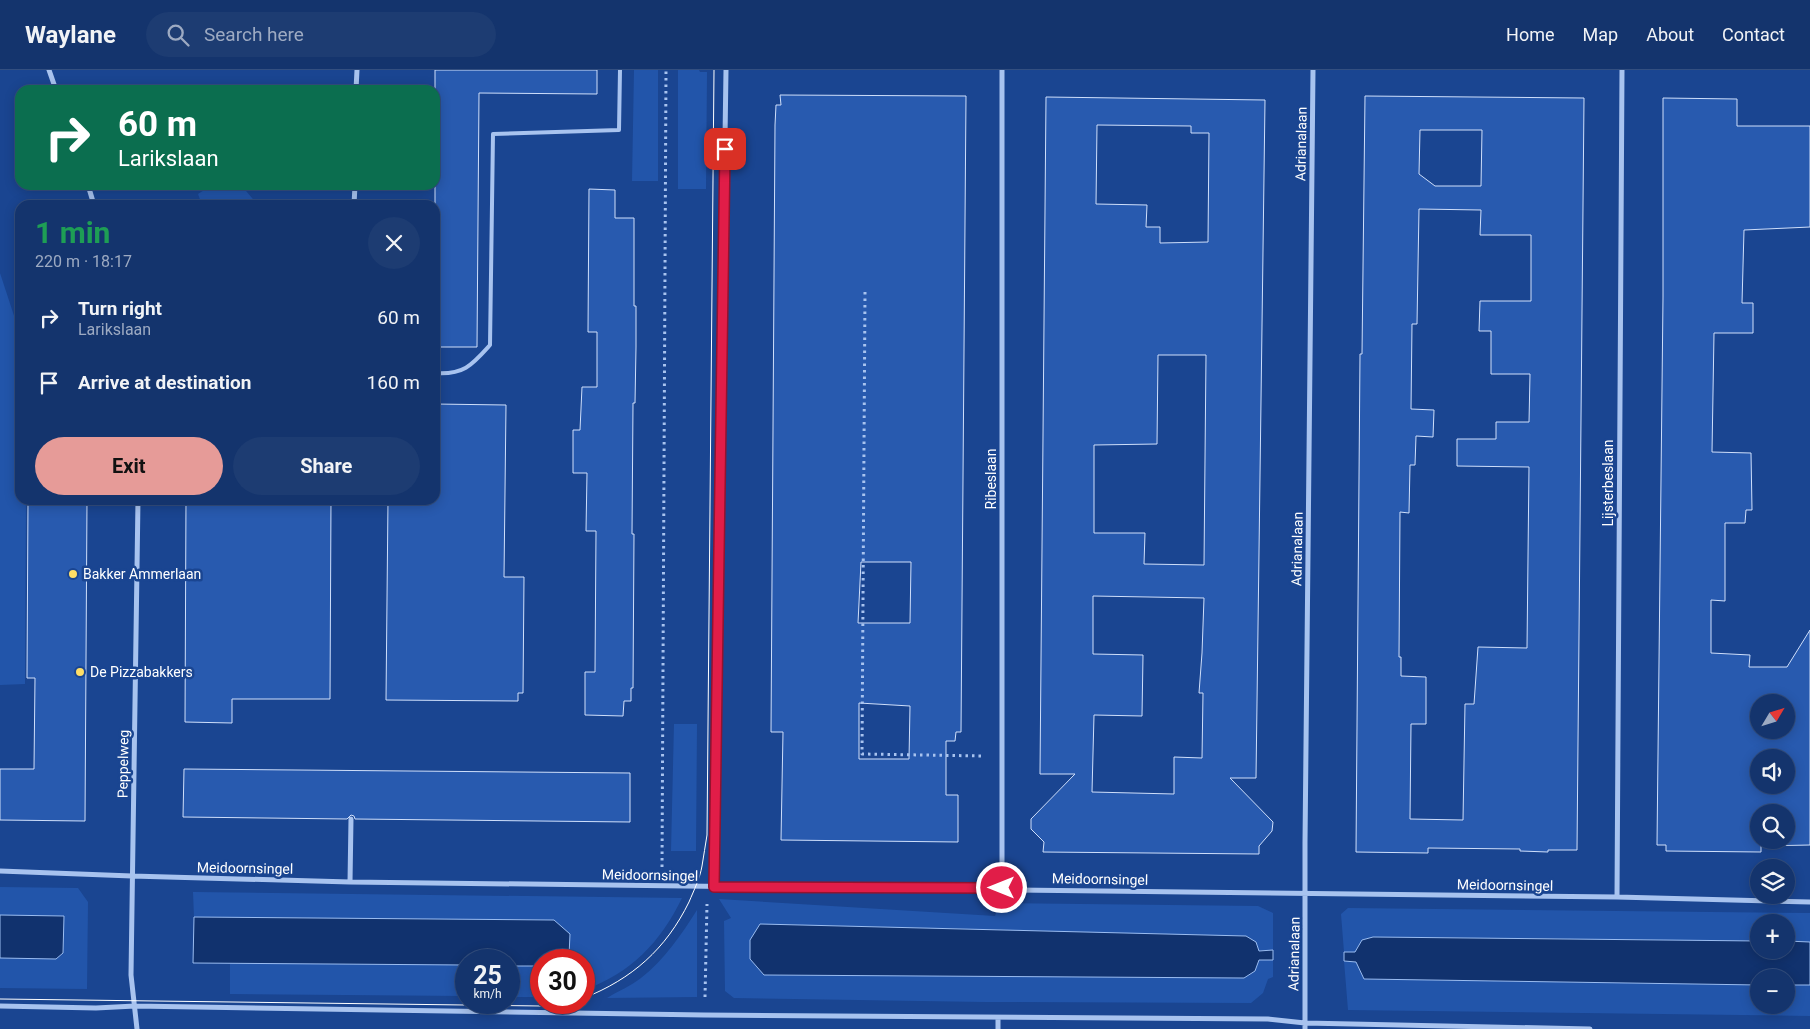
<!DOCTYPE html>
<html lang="en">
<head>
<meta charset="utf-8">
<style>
  body { margin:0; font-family:Roboto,sans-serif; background:#1d3c72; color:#f1f3f6; height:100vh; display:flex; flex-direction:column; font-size:19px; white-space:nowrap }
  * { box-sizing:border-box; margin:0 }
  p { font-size:16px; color:#9daac2 }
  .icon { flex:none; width:28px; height:28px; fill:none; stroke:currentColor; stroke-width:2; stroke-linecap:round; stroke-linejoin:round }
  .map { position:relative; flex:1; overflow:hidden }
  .side { position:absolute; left:15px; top:130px; width:425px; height:305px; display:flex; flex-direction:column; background:#14346d; border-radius:15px; box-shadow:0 2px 12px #0003,0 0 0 1px #334f80 }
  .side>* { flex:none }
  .guide { position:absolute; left:15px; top:15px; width:425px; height:105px; border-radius:15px; box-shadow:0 2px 12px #0003,0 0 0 1px #334f80; background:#0b6e4f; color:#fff; overflow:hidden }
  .needle { width:32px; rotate:52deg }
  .controls { position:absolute; left:1750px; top:624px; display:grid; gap:10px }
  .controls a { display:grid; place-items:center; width:45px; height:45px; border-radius:50%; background:#14346d; box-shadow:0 2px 12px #0003,0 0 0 1px #334f80; font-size:25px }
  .speed { position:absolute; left:455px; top:879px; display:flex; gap:10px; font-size:25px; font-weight:700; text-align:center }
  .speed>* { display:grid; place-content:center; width:65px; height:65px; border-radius:50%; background:#14346d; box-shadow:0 2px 12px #0003,0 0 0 1px #334f80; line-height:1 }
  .speed small { font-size:12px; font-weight:400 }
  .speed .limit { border:8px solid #d22; background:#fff; color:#111 }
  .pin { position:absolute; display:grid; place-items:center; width:42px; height:42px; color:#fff; margin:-21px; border-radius:10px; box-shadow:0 2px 8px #0006 }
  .me { position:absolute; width:55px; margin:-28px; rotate:270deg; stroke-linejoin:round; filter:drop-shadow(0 0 4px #0008) }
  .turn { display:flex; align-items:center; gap:18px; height:105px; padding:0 20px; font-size:22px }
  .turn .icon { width:65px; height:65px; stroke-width:2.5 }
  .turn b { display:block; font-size:35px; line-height:42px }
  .round { display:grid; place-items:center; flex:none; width:52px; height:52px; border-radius:26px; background:#1d3c72 }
  .summary { display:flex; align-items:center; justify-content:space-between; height:85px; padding:0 20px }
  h1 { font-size:30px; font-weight:700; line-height:38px; color:#1e9e55 }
  .primary-button { display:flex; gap:10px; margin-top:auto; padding:10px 20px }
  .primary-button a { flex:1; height:58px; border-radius:30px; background:#e69b98; color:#111; font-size:20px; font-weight:700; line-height:58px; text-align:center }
  .primary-button a+a { background:#1d3c72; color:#f1f3f6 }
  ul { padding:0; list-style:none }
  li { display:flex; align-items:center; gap:15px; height:65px; padding:0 20px }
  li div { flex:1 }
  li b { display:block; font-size:19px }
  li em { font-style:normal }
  header { display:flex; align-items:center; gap:30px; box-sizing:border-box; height:70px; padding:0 25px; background:#14346d; border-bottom:1px solid #334f80 }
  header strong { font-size:24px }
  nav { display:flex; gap:28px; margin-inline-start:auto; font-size:18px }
  .search { width:350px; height:45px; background:#1d3c72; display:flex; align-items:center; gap:12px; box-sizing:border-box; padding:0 18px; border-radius:28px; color:#9daac2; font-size:19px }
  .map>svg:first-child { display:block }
  .green { fill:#25a }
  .water { fill:#11326e; stroke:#9bbdf1 }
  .building { fill:#285aaf; stroke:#cfdffb; fill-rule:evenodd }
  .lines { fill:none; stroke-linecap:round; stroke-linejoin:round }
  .path { stroke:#a8c3ef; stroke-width:3; stroke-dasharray:2.5 4; stroke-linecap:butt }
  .lane { stroke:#a8c3ef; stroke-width:4 }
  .street { stroke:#a8c3ef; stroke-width:5 }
  .tram { stroke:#fff; stroke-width:1 }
  .route-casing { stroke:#92132f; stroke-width:12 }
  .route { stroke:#e11d48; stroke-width:9 }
  .poi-dot { fill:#ffde66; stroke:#1a4591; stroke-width:2 }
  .labels { text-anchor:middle; stroke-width:5; stroke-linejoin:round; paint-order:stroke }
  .street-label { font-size:14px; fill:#fff; stroke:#1a4591 }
  .poi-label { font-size:14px; fill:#fff; stroke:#1a4591; text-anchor:start }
</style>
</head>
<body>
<header>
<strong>Waylane</strong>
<div class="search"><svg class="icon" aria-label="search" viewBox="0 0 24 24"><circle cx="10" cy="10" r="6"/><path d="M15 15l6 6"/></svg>Search here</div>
<nav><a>Home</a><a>Map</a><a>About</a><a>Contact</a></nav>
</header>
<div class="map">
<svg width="1810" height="959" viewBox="0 0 1810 959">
  <rect width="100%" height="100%" fill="#1a4591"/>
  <path class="green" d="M634,0H658V111H632Z
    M678,0H699L700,2H707L706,119H678Z
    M212,115H241L258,135H202L198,124Z
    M0,203L20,264V430H26L25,614L0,615Z
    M674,654H697L696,781H671Z
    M0,817L78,818L88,832L87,919L0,918V888L56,889L63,883L64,846L0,845Z
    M193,822L682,828C660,873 631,903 584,920V890H564L569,886L554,850L194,847Z
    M719,829L995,846L1000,833L1258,836L1273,843V880L764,905L1244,908L1259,890H1273V907L1268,909L1263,923L1251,933L985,932L734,928L725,921L724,851L731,848Z
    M1348,838L1810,843V872L1786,871V852H1759V871L1373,867L1362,870L1355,882H1344L1341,844Z
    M697,840V927L607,928C618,921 631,916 641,908C664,890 682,864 697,840Z
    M1344,891L1356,892L1364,909L1759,915V935H1786V915H1810V946L1348,940Z
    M230,893L466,895V926L230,924Z
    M509,896H541V927H509Z"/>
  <path class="water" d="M0,845L64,846L63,883L56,889L0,888Z
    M194,847L554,850L570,864L569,886L564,890H541V896H509V890H466V895L193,893Z
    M760,854L1246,866L1256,872L1259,881L1273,880V890H1259L1255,901L1244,908L764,905L750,889V870Z
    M1373,867L1759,871V880H1786V871L1810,872V915H1786V908H1759V915L1364,909L1356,892L1344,891V882H1355L1362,870Z"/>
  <path class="building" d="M435,0H597V24L479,23L477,277H435Z
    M780,25L966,26L961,662H956L955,671H946V725H958V772L781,770L783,662H771L775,55L776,35H781ZM861,492H911L910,553H858ZM859,633L910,636L909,689H859Z
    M1365,26L1584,28L1577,780H1548V782L1520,781V779L1428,778V783L1356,782L1360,284H1362ZM1420,60H1482L1481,116H1435L1419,104ZM1419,139L1481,140L1480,165H1531V231H1480L1479,261H1491V304H1530L1529,352H1496V369H1457V396L1529,397L1527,578L1478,577L1474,634H1465L1463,750L1410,749L1411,654H1426V607L1401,606V587H1399L1400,442L1409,443L1410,395H1415L1416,366L1433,367L1434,340L1411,339L1412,254H1417Z
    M1046,27L1265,30L1256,708H1230L1273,752L1272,761L1259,776V784L1043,782L1044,772L1031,759V749L1075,704H1040ZM1097,55L1191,56V63H1209L1208,172L1160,173V157H1146L1147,135L1096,134ZM1158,285H1206L1204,495L1144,494L1145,463H1094V375L1157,374ZM1093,526L1204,528L1202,583L1199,623H1203L1202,688L1174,687V724L1092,722L1094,645L1142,646L1143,585L1093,584Z
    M1663,28L1737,29V56H1810V157L1744,160L1742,233H1753V263H1714L1712,382L1751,383L1752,440H1746L1745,453H1725V531L1711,530V583L1750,585L1749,597H1787L1810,560V775L1761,776V782L1666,781V775H1657L1663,227ZM1759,632H1786V660H1759ZM1759,688H1786V715H1759ZM1759,742H1786V770H1759Z
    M589,119L615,120V148H634V236H636V277L635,333H633L632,464H634L633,618H631V631H624L623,646L585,645V602H595L596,461H586L587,403H573V360H580L582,317H597V262H588Z
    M435,334L506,335L504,507H524L523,623H518V631L386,630L388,430H435Z
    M28,430H87L85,751L0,750V699H34L35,608H27Z
    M186,430H331L330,629H232V653L185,652Z
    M184,699L630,703V752L355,749L354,746L351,745L347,749L183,747Z"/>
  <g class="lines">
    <path class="path" d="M865,222L862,684L984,686
      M662,797L666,0
      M705,927L707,834"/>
    <path class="lane" d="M435,303C464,305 472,295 490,275L493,64L619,60L620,0"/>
    <path class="street" d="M49,0L56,20
      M1002,0V819
      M356,20L357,0
      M88,115L94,135
      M354,135L355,115
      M0,801L132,806L350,812L1617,827L1810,832
      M350,812L351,749
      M714,817L726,0
      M1617,827L1622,0
      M0,936L96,938L135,936L704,945L1268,949L1305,953L1590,959
      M137,959L131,905L138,430
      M998,959V948
      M1305,959V773L1313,0"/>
    <path class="tram" d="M584,928C632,909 666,879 689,832C694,820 700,808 702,796C704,786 705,775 707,765L714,0
      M0,929L542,936L567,932"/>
  </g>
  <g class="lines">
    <g class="route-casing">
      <path id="route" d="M725,79L714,817L1002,818"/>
    </g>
    <use href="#route" class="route"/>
  </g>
  <g class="poi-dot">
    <circle cx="73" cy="504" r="5"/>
    <circle cx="80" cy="602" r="5"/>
  </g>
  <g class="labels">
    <g class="street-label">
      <text transform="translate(1301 74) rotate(-89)" y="5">Adrianalaan</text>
      <text transform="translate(991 409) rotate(-90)" y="5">Ribeslaan</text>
      <text transform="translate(1608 413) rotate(-90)" y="5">Lijsterbeslaan</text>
      <text transform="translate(1297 479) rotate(-89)" y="5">Adrianalaan</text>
      <text transform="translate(123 694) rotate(-89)" y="5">Peppelweg</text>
      <text transform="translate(245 798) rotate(1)" y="5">Meidoornsingel</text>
      <text transform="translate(650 805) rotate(1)" y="5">Meidoornsingel</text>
      <text transform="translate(1100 809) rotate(1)" y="5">Meidoornsingel</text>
      <text transform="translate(1505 815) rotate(1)" y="5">Meidoornsingel</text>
      <text transform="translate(1294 884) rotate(-89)" y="5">Adrianalaan</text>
    </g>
    <g class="poi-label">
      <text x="83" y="509">Bakker Ammerlaan</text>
      <text x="90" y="607">De Pizzabakkers</text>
    </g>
  </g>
</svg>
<div class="controls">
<a><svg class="needle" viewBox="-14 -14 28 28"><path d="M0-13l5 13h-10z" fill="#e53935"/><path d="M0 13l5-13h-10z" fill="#9daac2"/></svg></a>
<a><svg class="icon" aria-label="sound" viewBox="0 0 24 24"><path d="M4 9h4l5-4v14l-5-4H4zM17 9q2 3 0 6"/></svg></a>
<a><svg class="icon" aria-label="search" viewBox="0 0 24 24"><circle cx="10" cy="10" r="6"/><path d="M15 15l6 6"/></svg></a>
<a><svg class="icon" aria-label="layers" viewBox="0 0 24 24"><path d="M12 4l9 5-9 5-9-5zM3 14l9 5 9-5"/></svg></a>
<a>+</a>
<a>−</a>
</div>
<div class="speed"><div>25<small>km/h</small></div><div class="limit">30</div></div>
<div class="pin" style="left:725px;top:79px;background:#d93025"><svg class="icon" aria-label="arrive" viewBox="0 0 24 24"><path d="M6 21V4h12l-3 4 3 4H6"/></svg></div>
<svg class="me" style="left:1002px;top:818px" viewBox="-20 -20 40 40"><circle r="17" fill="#e11d48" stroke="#fff" stroke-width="3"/><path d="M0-11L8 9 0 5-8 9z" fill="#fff"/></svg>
<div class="guide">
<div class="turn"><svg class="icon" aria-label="right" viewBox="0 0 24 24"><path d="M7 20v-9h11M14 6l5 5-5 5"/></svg><div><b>60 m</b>Larikslaan</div></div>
</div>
<section class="side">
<div class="summary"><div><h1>1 min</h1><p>220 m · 18:17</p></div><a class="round"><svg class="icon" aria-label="close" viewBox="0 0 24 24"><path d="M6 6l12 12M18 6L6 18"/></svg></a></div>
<ul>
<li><svg class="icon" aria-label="right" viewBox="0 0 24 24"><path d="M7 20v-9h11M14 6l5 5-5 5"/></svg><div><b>Turn right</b><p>Larikslaan</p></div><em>60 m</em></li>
<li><svg class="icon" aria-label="arrive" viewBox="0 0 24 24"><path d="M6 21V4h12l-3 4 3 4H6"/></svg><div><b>Arrive at destination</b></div><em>160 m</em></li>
</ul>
<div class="primary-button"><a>Exit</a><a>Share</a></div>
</section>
</div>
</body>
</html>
